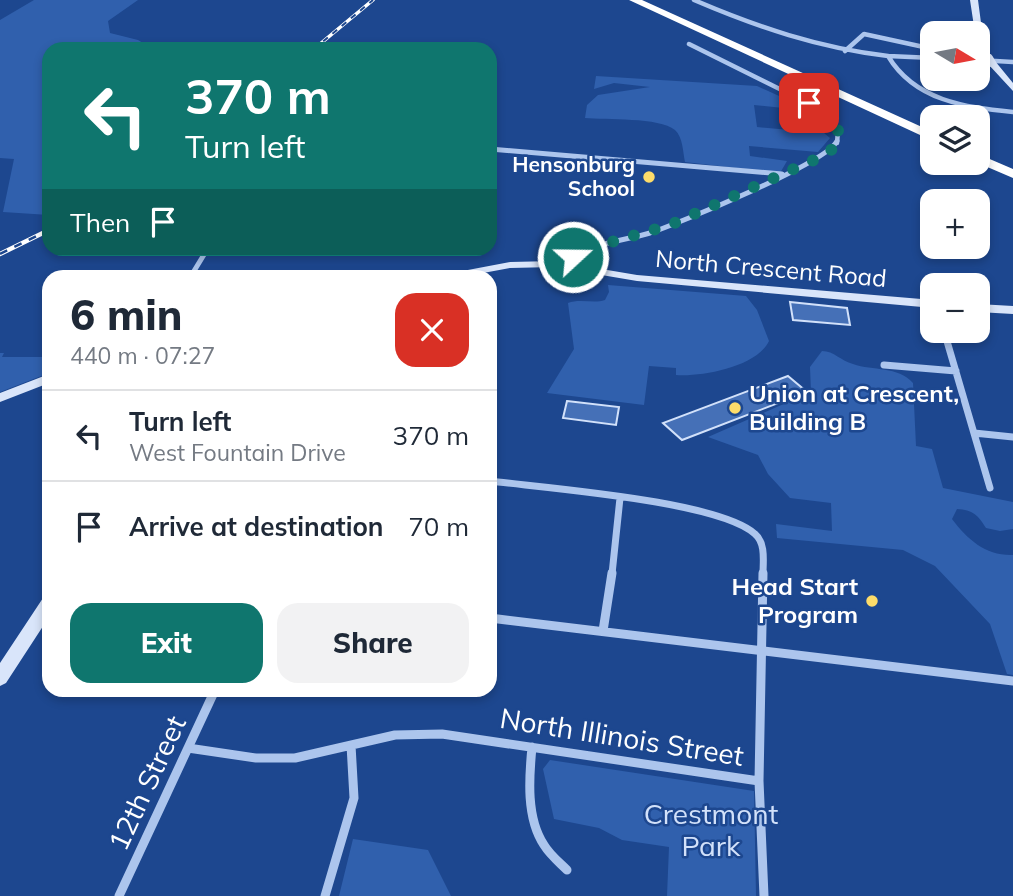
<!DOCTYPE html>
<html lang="en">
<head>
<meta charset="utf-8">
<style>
  body { margin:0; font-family:Mulish,sans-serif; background:#f2f2f3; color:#1f2937; height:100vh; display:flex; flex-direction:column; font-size:26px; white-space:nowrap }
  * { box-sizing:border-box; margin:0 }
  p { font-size:23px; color:#747a83 }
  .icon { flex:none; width:38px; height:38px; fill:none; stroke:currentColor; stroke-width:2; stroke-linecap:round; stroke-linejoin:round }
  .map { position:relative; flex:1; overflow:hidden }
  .sheet { position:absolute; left:42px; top:270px; width:455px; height:427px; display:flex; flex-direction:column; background:#fff; border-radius:21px; box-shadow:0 4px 10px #0003 }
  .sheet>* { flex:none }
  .banner { position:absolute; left:42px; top:42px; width:455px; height:214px; border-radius:21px; box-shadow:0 4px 10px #0003; background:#0f766e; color:#fff; overflow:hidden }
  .needle { width:46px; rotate:100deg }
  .buttons { position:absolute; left:920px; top:21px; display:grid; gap:14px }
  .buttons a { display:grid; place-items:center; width:70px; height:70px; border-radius:14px; background:#fff; box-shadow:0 4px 10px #0003; font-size:35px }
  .pin { position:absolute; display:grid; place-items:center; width:60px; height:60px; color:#fff; margin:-30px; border-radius:14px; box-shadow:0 4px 10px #0006 }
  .me { position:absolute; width:77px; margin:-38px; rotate:69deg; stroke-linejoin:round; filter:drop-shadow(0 0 5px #0008) }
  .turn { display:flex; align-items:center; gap:24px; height:147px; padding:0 28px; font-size:32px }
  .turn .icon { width:91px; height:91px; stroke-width:2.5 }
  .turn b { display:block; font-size:49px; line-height:60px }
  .then { display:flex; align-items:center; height:66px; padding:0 28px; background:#0003; gap:14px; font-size:26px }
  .round { display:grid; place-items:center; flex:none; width:74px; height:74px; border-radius:21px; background:#f2f2f3 }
  .overview { display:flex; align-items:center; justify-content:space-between; height:119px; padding:0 28px }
  h1 { font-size:42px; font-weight:800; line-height:52px }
  .button { display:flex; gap:14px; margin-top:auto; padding:14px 28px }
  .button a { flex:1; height:80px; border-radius:21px; background:#0f766e; color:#fff; font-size:28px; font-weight:800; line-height:80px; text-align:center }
  .button a+a { background:#f2f2f3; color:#1f2937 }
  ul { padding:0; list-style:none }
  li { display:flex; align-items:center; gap:21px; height:91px; padding:0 28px; border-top:2px solid #e0e1e3 }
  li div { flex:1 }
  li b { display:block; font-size:26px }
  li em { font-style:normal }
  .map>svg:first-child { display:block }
  .green { fill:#3060ad }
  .building { fill:#4570b7; stroke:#d2e1fa; stroke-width:2 }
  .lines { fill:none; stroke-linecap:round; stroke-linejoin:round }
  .street-far3 { stroke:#acc5ed; stroke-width:4.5 }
  .street-far2 { stroke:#acc5ed; stroke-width:5 }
  .street-far1 { stroke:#acc5ed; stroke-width:7 }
  .street { stroke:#acc5ed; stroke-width:9 }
  .secondary { fill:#d9e5fa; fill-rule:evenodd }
  .highway { fill:#fff; fill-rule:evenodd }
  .rail-far1-casing { stroke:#fff; stroke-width:3.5 }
  .rail-casing { stroke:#fff; stroke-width:4.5 }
  .rail-far1 { stroke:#1d478f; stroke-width:2; stroke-dasharray:6; stroke-linecap:butt }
  .rail { stroke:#1d478f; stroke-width:2.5; stroke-dasharray:8; stroke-linecap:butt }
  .secondary-bridge { stroke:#d9e5fa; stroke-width:8 }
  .route { stroke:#0f766e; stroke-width:12; stroke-dasharray:0 21.6 }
  .poi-dot { fill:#fddc6a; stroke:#1d478f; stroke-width:2.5 }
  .labels { text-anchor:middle; stroke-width:5; stroke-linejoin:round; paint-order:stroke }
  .far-poi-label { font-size:21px; font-weight:bold; fill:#fff; stroke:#1d478f; text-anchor:end }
  .street-label { font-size:24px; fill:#fff; stroke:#1d478f }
  .poi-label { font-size:24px; font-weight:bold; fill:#fff; stroke:#1d478f; text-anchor:start }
  .near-street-label { font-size:28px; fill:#fff; stroke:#1d478f }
  .near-park-label { font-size:28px; fill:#d2e1fa; stroke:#1d478f }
</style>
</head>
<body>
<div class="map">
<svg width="1013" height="896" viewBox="0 0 1013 896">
  <rect width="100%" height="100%" fill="#1d478f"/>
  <path class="green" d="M34,0H138L108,21L110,33L138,40L153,49H49V215L3,212L14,159L0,158V20Z
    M596,76L757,86L819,114L802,110L754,105L757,127L824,133L830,138L818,152L749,146L750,156L787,161L780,173L685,162C683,153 683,137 675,130C659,117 606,120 585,118L587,105L598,95L650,87L614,83L594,89Z
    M608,285L746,296L757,310L769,341C757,367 701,377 676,375V368L649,366L644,405L547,393L574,349L568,303C580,298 593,304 605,300L609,292Z
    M822,351C834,351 841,361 853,364C873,371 898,366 913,383L916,446L932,449L943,488L1013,502V529L1000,531L986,528C978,515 973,510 957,509L952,519C968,540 986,556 1013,555V675L1007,674L990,624L935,566L903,550L777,538L776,524L832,531L831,503L790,498L768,474L758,455L708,437L811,392L810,367Z
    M0,353H4L2,357H49V373L0,392Z
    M550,760L754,791L756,896H667L669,847L622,840L599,828L554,819L543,769Z
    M353,839L428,850L451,896H339Z"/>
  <path class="building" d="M790,302L847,308L850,325L793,320Z
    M788,376L807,392L682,440L663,423Z
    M567,401L619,407L616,425L563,418Z"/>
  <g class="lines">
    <path class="street-far3" d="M694,0C757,27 819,48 888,56C915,101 965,107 1013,112
      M689,44L824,111L838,130L837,143
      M845,51L864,34L933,49
      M888,56L933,58
      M978,60L1013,62"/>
    <path class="street-far2" d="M490,149L782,174
      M565,265C589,242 620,242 650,233C679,223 827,163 837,141
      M191,276L208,248"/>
    <path class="street-far1" d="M944,331L990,488
      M884,365L956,371
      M974,433L1013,437
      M490,481C545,488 719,501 755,534C766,543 763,562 763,574
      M612,574L620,498"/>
    <path class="street" d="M763,573L759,781L764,896
      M490,618L1013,681
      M603,631L612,573
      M532,747C529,778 526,818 544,845C550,855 559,862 567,870
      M188,748L256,758H295L395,735L442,734L759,781
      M119,896L215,690
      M325,896L354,798L351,745"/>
    <path class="secondary" d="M970,0H978L983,38L992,60H986L978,44V33H975Z
      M989,61H995L1013,83V91L989,65Z
      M554,261L637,275L933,300V308L637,281L554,267L510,268L467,276H446L452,273L510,262Z
      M978,304L1013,306V314L978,312Z
      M49,374V383L0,402V393Z
      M49,596V617L6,683L0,686V663L43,598Z"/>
    <path class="highway" d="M629,0H642L933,132V141Z
      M978,154L1013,169V178L978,163Z"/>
    <g class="rail-far1-casing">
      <path id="rail-far1" d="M314,49L373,0"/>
    </g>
    <g class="rail-casing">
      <path id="rail" d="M0,254L49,230"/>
    </g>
    <use href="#rail-far1" class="rail-far1"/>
    <use href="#rail" class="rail"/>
    <path class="secondary-bridge" d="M989,58L992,63"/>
  </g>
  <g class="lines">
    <path class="route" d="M573,257L591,248L670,225L827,154L837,144L838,130L827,114L809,103"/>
  </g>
  <g class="poi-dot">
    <circle cx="649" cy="177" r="7"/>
    <circle cx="735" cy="408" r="7"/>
    <circle cx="872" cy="601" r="7"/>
  </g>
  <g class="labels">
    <g class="far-poi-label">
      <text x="635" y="172">Hensonburg<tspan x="635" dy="24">School</tspan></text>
    </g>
    <g class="street-label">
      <text transform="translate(771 269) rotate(5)" y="8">North Crescent Road</text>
    </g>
    <g class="poi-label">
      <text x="749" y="402">Union at Crescent,<tspan x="749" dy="28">Building B</tspan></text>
      <text x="858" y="595" text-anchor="end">Head Start<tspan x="858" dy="28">Program</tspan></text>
    </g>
    <g class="near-street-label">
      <text transform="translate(622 737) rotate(9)" y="10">North Illinois Street</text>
      <text transform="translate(147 783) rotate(-65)" y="10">12th Street</text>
    </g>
    <g class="near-park-label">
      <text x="711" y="824">Crestmont<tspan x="711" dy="32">Park</tspan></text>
    </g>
  </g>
</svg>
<div class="buttons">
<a><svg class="needle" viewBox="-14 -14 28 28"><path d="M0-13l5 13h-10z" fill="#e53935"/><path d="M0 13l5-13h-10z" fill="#747a83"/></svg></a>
<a><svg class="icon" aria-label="layers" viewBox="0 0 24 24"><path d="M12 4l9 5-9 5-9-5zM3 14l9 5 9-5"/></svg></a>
<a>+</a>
<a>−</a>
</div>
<div class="pin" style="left:809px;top:103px;background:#d93025"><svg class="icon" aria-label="arrive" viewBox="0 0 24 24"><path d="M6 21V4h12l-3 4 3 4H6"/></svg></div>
<svg class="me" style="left:573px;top:257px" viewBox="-20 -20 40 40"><circle r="17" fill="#0f766e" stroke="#fff" stroke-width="3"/><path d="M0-11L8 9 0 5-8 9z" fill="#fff"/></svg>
<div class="banner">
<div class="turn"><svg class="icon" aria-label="left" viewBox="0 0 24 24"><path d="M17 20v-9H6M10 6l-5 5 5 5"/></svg><div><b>370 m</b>Turn left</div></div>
<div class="then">Then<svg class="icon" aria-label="arrive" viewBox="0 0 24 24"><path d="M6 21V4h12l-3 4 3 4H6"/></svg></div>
</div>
<section class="sheet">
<div class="overview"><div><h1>6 min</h1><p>440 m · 07:27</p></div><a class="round" style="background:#d93025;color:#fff"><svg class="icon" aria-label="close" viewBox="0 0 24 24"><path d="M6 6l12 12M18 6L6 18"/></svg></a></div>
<ul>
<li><svg class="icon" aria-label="left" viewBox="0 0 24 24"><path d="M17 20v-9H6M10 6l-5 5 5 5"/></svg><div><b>Turn left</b><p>West Fountain Drive</p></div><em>370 m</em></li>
<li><svg class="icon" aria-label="arrive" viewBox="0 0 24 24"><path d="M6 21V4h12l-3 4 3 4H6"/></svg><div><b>Arrive at destination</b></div><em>70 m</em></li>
</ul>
<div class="button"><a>Exit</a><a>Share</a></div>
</section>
</div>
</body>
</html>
